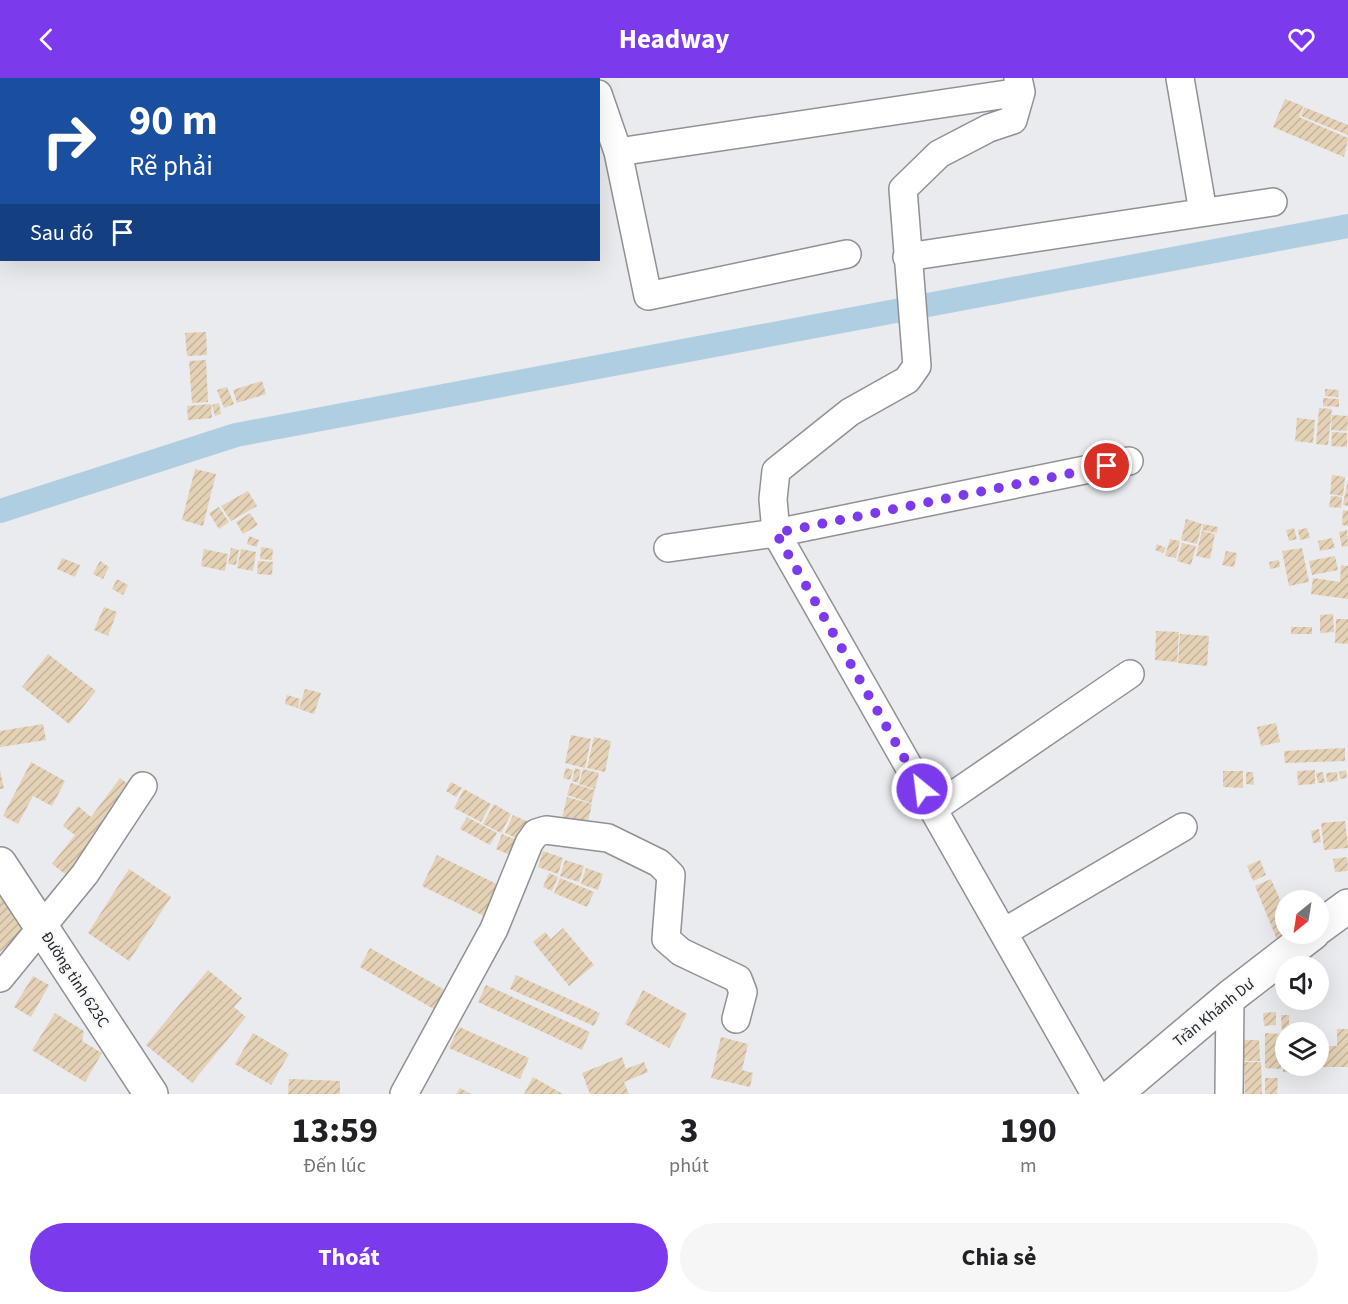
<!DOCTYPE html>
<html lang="vi">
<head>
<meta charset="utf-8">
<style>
  body { margin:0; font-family:"Source Sans 3",sans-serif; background:#f6f6f6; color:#202124; height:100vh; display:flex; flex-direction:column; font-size:22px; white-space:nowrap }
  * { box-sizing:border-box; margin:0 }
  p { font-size:20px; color:#757577 }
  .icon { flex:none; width:33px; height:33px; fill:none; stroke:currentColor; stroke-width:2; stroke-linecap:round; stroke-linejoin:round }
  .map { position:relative; height:1016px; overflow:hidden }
  .details { display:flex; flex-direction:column; background:#fff; flex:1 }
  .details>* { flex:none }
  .banner { position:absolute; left:0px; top:0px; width:600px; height:183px; box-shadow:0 6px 24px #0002; background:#1a4fa0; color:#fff; overflow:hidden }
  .needle { width:39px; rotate:210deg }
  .tools { position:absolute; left:1275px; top:812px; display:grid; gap:12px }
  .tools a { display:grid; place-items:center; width:54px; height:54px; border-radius:50%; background:#fff; box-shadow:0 6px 24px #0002; font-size:30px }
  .pin { position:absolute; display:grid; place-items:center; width:51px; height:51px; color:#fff; margin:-26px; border:3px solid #fff; border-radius:50%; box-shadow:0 2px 6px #0007 }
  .me { position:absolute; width:66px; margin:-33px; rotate:331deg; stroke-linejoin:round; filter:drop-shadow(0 0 4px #0008) }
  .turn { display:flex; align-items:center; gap:21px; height:126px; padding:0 30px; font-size:27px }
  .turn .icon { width:78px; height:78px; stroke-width:2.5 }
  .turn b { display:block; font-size:42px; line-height:51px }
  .then { display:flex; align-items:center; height:57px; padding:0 30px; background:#0003; gap:12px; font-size:22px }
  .eta { display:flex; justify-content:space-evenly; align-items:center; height:102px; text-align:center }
  .eta b { font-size:36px; font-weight:700; line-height:42px }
  .primary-button { display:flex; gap:12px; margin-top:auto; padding:12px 30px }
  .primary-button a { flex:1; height:69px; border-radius:36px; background:#7c3aed; color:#fff; font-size:24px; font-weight:700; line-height:69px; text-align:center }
  .primary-button a+a { background:#f6f6f6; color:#202124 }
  header { display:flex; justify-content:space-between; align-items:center; height:78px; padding:0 30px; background:#7c3aed; color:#fff; font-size:27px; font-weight:700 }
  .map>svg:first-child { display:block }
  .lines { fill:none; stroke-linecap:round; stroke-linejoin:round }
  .canal { stroke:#b0cee2; stroke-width:24 }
  .building { fill:url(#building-hatch) }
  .minor-casing { stroke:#909194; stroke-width:30 }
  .tertiary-casing { stroke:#909194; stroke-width:36 }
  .secondary-casing { stroke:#909194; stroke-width:36 }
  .minor { stroke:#fff; stroke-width:27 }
  .tertiary { stroke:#fff; stroke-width:33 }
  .secondary { stroke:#fff; stroke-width:33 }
  .route { stroke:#7c3aed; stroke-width:10; stroke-dasharray:0 18 }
  .labels { text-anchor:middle; stroke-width:4.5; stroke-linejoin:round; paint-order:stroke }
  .street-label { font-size:16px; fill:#272829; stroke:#f7f9fb }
</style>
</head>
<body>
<header><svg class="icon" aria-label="back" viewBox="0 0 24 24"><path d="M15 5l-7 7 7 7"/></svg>Headway<svg class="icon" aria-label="heart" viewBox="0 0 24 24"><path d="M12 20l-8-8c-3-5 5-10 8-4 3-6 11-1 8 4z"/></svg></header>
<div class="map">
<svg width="1348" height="1016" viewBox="0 0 1348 1016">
  <defs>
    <pattern id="building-hatch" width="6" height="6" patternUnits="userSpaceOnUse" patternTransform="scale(1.5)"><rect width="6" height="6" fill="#e5d1b5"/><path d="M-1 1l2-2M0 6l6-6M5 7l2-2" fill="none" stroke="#c4b39c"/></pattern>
  </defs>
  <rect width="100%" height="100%" fill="#eaebee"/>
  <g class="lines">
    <path class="canal" d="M0,433L236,357L1348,148"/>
  </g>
  <path class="building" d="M1285,21L1303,28L1299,39L1348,60L1344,79L1273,49Z
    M1304,29L1348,47V57L1301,38Z
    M206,254L207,277L187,278L185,255Z
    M206,282L208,324L192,325L189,283Z
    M262,303L266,316L237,325L233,312Z
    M227,309L234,326L224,330L217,312Z
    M1325,311L1339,312L1338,319L1325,318Z
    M1323,320L1339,321V329L1323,328Z
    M219,325L221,336L215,338L212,327Z
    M211,326L212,340L188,342L187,328Z
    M1319,330L1332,331L1328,367L1316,366Z
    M1332,337L1348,338L1347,353L1331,352Z
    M1297,340L1315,342L1313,365L1295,363Z
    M1332,354L1347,355V369L1331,368Z
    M195,391L216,396L203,448L182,442Z
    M1332,397L1345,399L1343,418L1330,416Z
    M1347,406H1348V428L1343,427Z
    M248,413L257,428L231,443L221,428Z
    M1331,418L1342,419L1341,430L1329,429Z
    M219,429L229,444L219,451L209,435Z
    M1343,432L1348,433V448L1342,447Z
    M250,435L258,447L243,456L236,444Z
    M1186,441L1202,446L1197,466L1181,462Z
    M1203,446L1218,449L1217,455L1202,452Z
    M1294,450L1297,461L1289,463L1286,452Z
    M1307,450L1310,460L1300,462L1298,452Z
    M1347,452L1348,468L1342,469L1339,454Z
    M1202,453L1215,456L1210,481L1196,478Z
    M249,458L259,462L257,469L247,466Z
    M1332,460L1335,470L1320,473L1318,463Z
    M1170,461L1180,463L1176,480L1165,478Z
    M1182,465L1196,468L1191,487L1177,483Z
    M1157,466L1166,470L1163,475L1155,472Z
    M261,469L273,471L272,482L260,481Z
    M231,470L239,472L236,487L228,486Z
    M1302,470L1309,504L1289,508L1282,473Z
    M204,471L228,476L225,493L201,488Z
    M241,471L256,474L253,493L237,490Z
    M1226,473L1237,475L1234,489L1222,487Z
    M1335,478L1338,492L1312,497L1309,483Z
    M62,480L80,487L75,499L57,491Z
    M1279,482L1280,489L1270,491L1269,484Z
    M100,483L109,489L103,501L93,496Z
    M258,483L273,484L272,497L257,496Z
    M1341,487L1348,488V521L1311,516L1313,500L1340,504Z
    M117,501L128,507L123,517L112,511Z
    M104,529L117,534L108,558L94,552Z
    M1333,536L1334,554L1320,555V537Z
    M1336,541H1348V566L1335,565Z
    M1291,549H1312V556H1291Z
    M1156,553L1179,554L1177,584L1155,582Z
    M1180,556L1209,558L1207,588L1178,585Z
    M48,576L96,613L69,646L22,609Z
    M305,611L321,615L314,636L299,631Z
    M287,617L300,621L298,630L285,626Z
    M1276,645L1280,664L1261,668L1257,649Z
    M43,646L46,662L0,669V653Z
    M571,657L591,661L585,690L565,685Z
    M594,659L611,663L605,694L587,690Z
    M1345,670V683L1285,685L1284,673Z
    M31,684L65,703L52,728L33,718L18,746L3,738Z
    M566,690L573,692L570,702L563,700Z
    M575,690L581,692L578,705L572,703Z
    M583,691L599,695L595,711L579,706Z
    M0,692L4,711H0Z
    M1315,692V706L1298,707L1297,693Z
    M1346,692L1347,700L1340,701L1339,694Z
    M1223,693H1243V710L1223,709Z
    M1246,694H1253L1254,707L1246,706Z
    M1323,694L1325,705H1318L1316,695Z
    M1337,694L1338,703L1327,704L1326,695Z
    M120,700L136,712L69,799L52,786L75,757L63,748L78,728L91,739Z
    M451,704L462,710L456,719L446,713Z
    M571,705L595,712L591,725L567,717Z
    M464,711L491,726L481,744L454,730Z
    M567,719L592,726L587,747L562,740Z
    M494,726L511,736L501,755L483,746Z
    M513,737L533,746L525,764L505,755Z
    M467,739L497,755L490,767L460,751Z
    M1345,743L1348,770L1324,772L1321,745Z
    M1319,751L1321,764L1313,765L1311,753Z
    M502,756L523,765L517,780L496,771Z
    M543,773L563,780L558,796L538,789Z
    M437,777L503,809L488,840L422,808Z
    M1347,779L1348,793L1335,794L1333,781Z
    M565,782L584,788L579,804L560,798Z
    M1260,782L1266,797L1253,803L1247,788Z
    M586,790L603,796L598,812L581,806Z
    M129,791L171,819L129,883L88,855Z
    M549,795L558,799L552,813L543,809Z
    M560,800L594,814L587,829L554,815Z
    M1271,801L1286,836V855H1293L1280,869L1255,808Z
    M0,818L28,850L0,874Z
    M563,850L594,887L569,908L533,864L545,854L551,861Z
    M370,870L450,915L439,934L360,889Z
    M208,892L242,920L234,929L246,939L192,1005L146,967Z
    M516,897L600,935L594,948L510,911Z
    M33,898L49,907L31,939L14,929Z
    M486,907L590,954L582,972L478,924Z
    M643,912L687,936L669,970L625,946Z
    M1276,934V947L1264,948L1263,935Z
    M55,935L84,953L82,963L102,975L85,1004L32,972Z
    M1281,937H1289V953L1282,954Z
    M1291,948L1298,949V954H1291Z
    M459,949L529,980L520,1001L449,970Z
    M1337,951H1348V989H1323V968H1337Z
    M253,955L289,976L271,1007L235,986Z
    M1265,955L1281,956V991L1265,990Z
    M1283,958H1286V987H1298V995L1283,994Z
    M721,959L748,966L742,992L753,995L750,1009L711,1000Z
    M1242,962H1259L1260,983H1243Z
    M622,979L626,991L644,984L648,994L624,1004L629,1016H590L582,995Z
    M1244,984H1261L1262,1016H1245Z
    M533,999L563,1016H524Z
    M1265,1000H1278L1277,1016H1265Z
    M289,1001L340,1003V1016H288Z
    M460,1010L471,1016H456Z"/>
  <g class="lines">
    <g class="minor-casing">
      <path id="minor" d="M1018,0L1021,14L1013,42L989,50L939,76L903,111L917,288L907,302L850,334L776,393L773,421L776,455L1095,1016
        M1180,0L1203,134
        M598,16L618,74L648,218L847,176
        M618,74L1021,14
        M907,179L1273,124
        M668,470L776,455L1129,383
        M933,731L1130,596
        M1004,854L1183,749
        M0,900L85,796L143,708
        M404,1016L494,851L529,765L536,755L546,752L608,760L659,785L671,797L666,861L681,874L738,901L743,914L736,941
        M1229,1016L1230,919"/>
    </g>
    <g class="tertiary-casing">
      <path id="tertiary" d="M1318,850L1348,828
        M1115,1016L1230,919L1313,855"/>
    </g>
    <g class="secondary-casing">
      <path id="secondary" d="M0,786L151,1016"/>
    </g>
    <use href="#minor" class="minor"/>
    <use href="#tertiary" class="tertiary"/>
    <use href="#secondary" class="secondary"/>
  </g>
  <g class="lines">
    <path class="route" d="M922,711L776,455L1107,388"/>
  </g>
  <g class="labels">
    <g class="street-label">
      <text transform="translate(76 901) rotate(57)" y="6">Đường tỉnh 623C</text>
      <text transform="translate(1213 934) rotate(-39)" y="6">Trần Khánh Dư</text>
    </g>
  </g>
</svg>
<div class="tools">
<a><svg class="needle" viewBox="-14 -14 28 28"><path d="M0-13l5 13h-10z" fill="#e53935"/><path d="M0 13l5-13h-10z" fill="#757577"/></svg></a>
<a><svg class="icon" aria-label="sound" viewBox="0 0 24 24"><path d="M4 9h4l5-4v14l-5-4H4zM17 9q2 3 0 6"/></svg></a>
<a><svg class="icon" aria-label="layers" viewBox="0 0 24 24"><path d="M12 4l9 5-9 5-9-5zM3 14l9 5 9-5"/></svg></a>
</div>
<div class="pin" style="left:1107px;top:388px;background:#d93025"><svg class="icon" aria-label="arrive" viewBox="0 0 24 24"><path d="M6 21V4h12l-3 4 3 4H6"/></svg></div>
<svg class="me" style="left:922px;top:711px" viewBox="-20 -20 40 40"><circle r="17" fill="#7c3aed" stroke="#fff" stroke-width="3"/><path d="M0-11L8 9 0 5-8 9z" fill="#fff"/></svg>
<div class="banner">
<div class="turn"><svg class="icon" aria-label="right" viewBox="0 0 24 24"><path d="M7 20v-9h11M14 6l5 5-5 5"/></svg><div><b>90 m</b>Rẽ phải</div></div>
<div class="then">Sau đó<svg class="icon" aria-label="arrive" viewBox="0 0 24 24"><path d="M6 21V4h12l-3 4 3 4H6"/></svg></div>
</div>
</div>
<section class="details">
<div class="eta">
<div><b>13:59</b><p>Đến lúc</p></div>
<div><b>3</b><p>phút</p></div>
<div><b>190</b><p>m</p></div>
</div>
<div class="primary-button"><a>Thoát</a><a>Chia sẻ</a></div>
</section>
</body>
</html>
